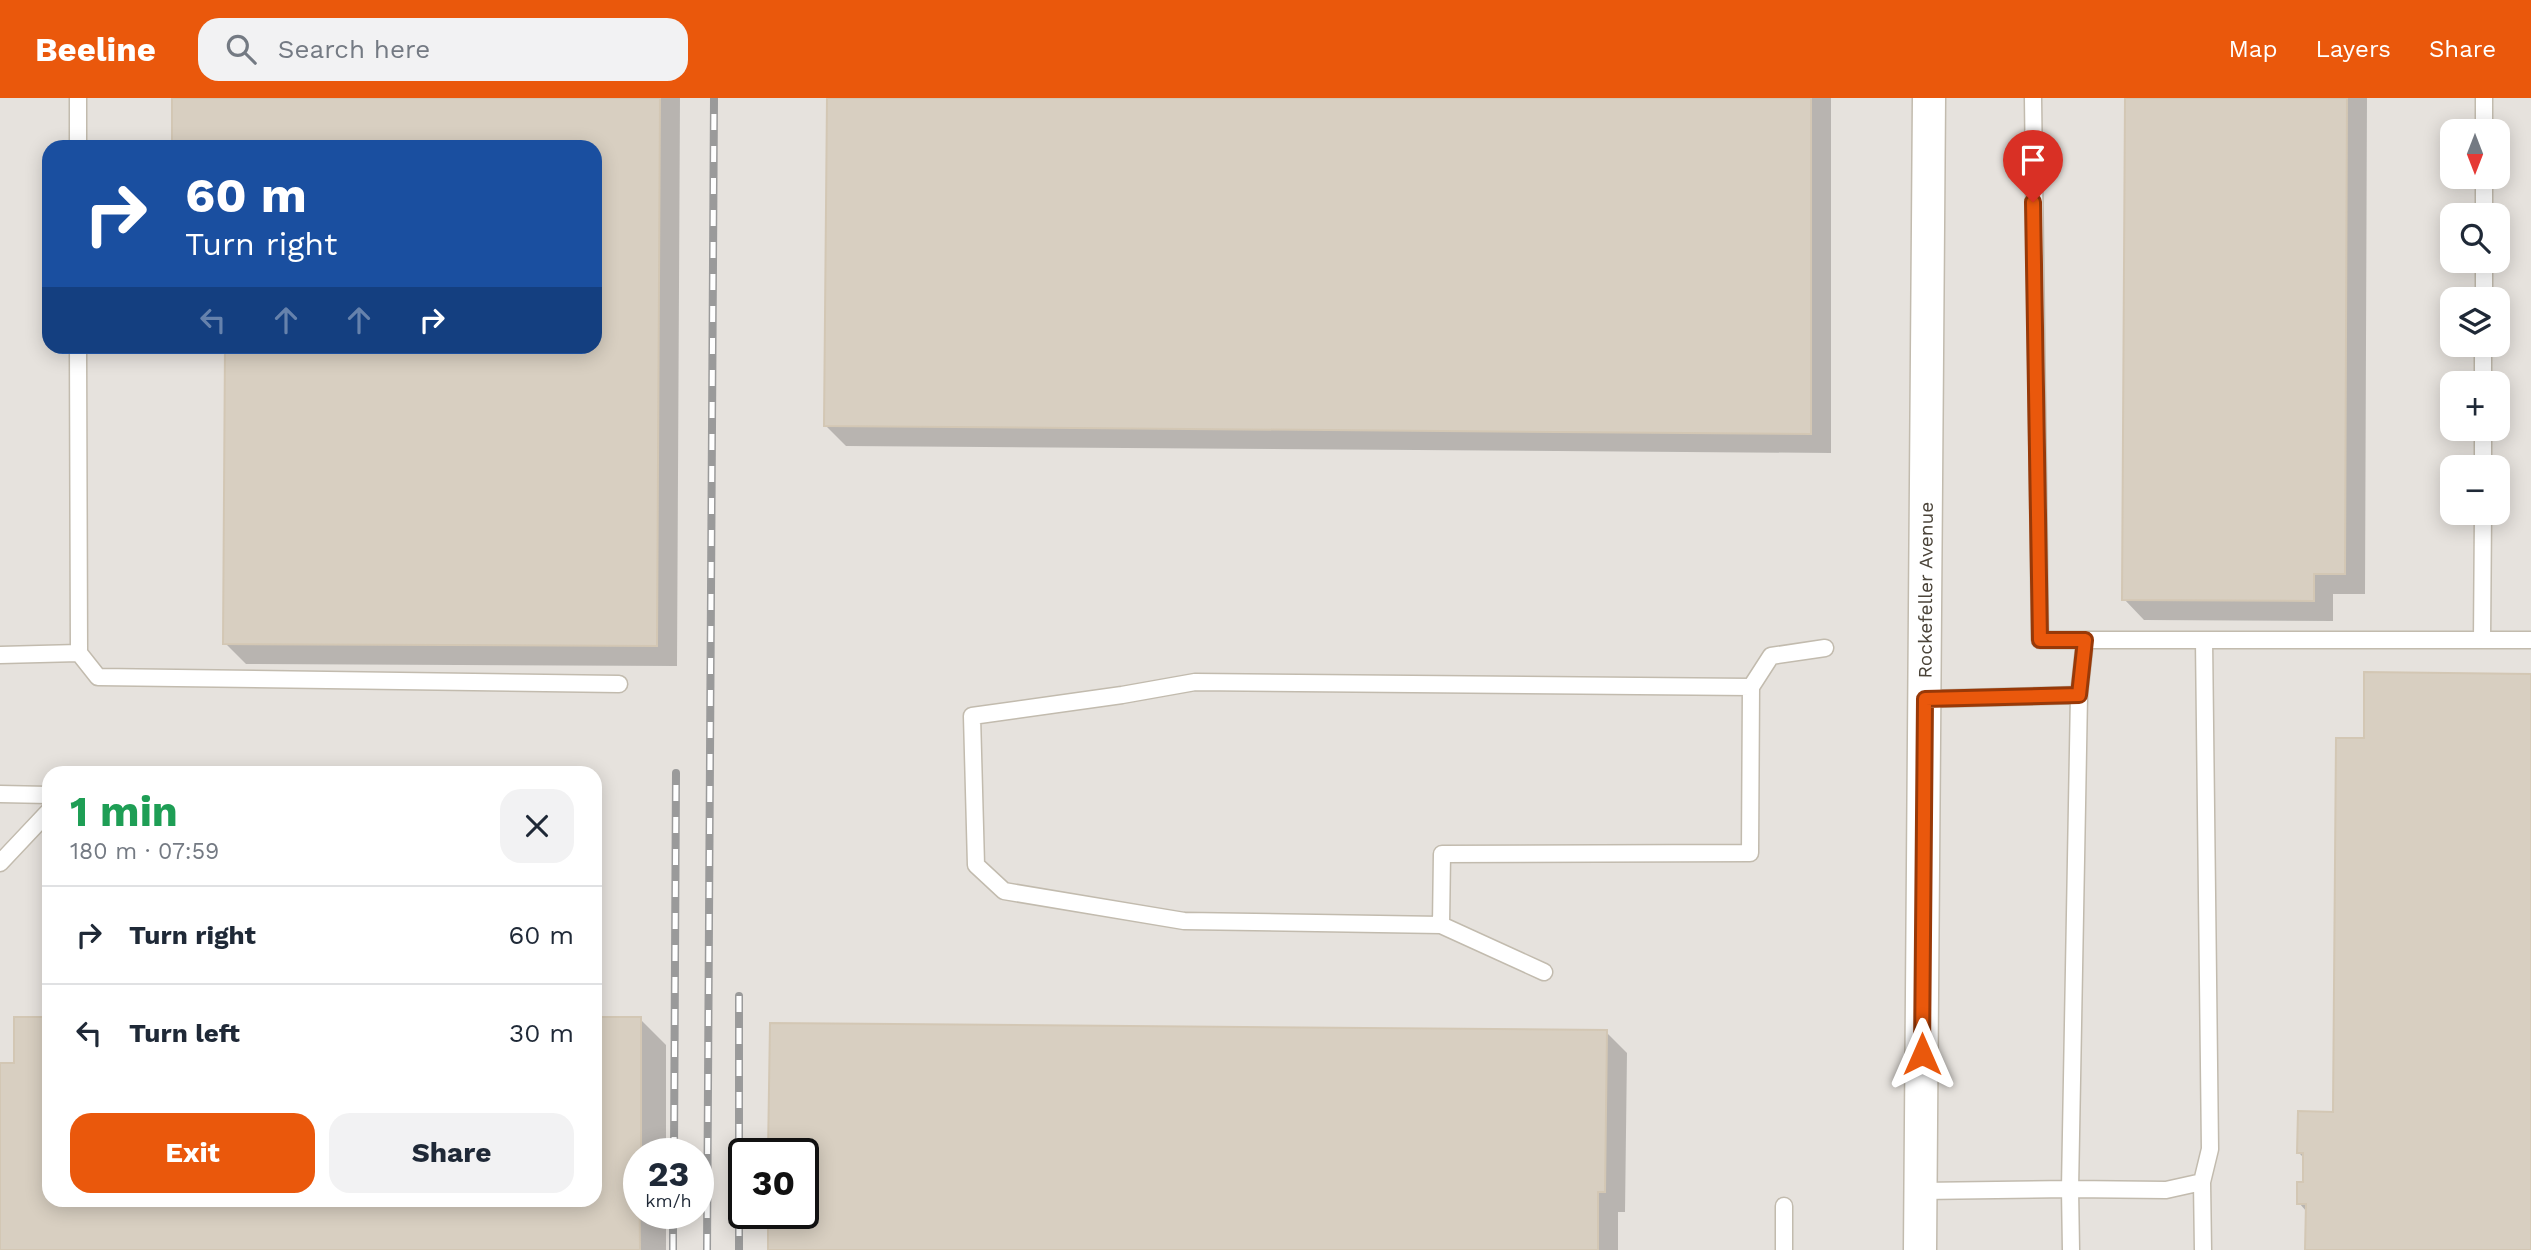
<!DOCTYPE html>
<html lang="en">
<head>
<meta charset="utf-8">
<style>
  body { margin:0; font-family:"Work Sans",sans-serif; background:#f2f2f3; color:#1f2937; height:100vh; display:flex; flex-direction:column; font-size:26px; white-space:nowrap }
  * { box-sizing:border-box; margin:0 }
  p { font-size:23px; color:#747a83 }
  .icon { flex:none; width:38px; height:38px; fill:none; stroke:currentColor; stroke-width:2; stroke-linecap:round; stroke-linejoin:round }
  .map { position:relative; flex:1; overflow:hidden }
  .sheet { position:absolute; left:42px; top:668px; width:560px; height:441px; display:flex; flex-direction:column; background:#fff; border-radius:21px; box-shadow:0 4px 18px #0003 }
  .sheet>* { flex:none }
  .hud { position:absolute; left:42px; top:42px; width:560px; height:214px; border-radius:21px; box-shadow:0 4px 18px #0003; background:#1a4fa0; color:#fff; overflow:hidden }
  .needle { width:46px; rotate:180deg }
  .tools { position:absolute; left:2440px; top:21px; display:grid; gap:14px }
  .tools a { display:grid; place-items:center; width:70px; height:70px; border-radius:14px; background:#fff; box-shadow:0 4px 18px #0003; font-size:35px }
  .speed { position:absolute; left:623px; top:1040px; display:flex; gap:14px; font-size:35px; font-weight:700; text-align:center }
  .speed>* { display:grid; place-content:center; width:91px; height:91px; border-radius:50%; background:#fff; box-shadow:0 4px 18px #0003; line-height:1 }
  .speed small { font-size:18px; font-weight:400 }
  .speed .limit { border:4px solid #111; border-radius:10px; background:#fff; color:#111 }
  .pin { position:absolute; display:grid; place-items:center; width:60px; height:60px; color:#fff; margin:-72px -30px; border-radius:50% 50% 50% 0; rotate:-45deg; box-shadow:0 0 7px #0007 }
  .pin .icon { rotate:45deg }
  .me { position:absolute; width:77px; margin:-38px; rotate:0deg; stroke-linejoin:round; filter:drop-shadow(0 0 5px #0008) }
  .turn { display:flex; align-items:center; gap:24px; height:147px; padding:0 28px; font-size:32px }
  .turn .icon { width:91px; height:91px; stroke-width:2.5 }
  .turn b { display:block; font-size:49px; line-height:60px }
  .lanes { display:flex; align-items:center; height:66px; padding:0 28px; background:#0003; justify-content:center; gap:35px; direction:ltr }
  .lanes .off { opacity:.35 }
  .round { display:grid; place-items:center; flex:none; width:74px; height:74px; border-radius:21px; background:#f2f2f3 }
  .overview { display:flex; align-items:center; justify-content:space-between; height:119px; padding:0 28px }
  h1 { font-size:42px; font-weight:700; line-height:52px; color:#1e9e55 }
  .action { display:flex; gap:14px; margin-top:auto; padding:14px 28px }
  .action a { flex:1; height:80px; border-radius:21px; background:#ea580c; color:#fff; font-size:28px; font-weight:700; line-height:80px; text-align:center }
  .action a+a { background:#f2f2f3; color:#1f2937 }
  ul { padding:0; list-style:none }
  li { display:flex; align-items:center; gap:21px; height:98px; padding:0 28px; border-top:2px solid #e0e1e3 }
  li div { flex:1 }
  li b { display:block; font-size:26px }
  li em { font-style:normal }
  header { display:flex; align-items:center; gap:42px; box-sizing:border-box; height:98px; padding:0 35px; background:#ea580c; color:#fff }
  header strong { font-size:33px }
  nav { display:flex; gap:38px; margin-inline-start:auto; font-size:24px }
  .search { width:490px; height:63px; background:#f2f2f3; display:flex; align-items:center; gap:18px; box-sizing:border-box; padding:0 24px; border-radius:21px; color:#747a83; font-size:26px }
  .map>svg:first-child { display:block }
  .industrial { fill:#e6e2dd; fill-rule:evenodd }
  .shadow { fill:#0003 }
  .building { fill:#d8cfc1; stroke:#d3c7b4; stroke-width:2 }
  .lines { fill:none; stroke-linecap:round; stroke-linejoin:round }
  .lane-casing { stroke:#c2bbae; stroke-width:19 }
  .street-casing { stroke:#c2bbae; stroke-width:35 }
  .lane { stroke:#fff; stroke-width:16 }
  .street { stroke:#fff; stroke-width:32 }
  .rail-casing { stroke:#9a9a9a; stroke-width:8 }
  .rail { stroke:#fff; stroke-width:5; stroke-dasharray:16; stroke-linecap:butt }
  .route-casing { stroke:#983908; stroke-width:18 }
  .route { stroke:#ea580c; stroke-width:12 }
  .labels { text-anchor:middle; stroke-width:5; stroke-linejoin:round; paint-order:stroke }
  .street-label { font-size:19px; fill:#4b4439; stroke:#fff }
</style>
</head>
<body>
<header>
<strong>Beeline</strong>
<div class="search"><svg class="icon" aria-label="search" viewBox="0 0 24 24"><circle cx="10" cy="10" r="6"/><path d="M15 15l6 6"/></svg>Search here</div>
<nav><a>Map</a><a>Layers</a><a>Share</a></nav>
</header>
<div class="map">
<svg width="2531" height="1152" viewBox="0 0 2531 1152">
  <rect width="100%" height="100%" fill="#f6f3ec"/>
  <path class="industrial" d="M0,0H2531V1152H0ZM2452,33H2497V79H2452ZM49,49H595V248H49ZM2452,117H2497V163H2452ZM2452,201H2497V247H2452ZM2452,285H2497V331H2452ZM2452,369H2497V415H2452ZM49,676H595V1102H49ZM639,1055H698V1115H639ZM744,1055H803V1115H744Z"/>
  <path class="shadow" d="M174,0H680L677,568L246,566L225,545L595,248V49H173Z
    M828,0H1831V355L846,348L826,328Z
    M2126,0H2367L2365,496H2333V523L2144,522L2124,501Z
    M2531,577V1152H2307V1114L2299,1105L2305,1086V1061L2299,1055L2335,1015L2365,642Z
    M49,920V1102H595V921H640L666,947V1055H639V1115H666V1152H0V967H16Z
    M771,927L1606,934L1627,955L1625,1114H1618V1152H769L770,1115H803V1055H770Z"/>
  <path class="building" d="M172,0H660L657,548L223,546L225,248H595V49H172Z
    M827,0H1811V336L824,328Z
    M2125,0H2347L2345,476H2314V503L2122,502Z
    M2364,574L2531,576V1152H2305L2306,1106H2297V1084H2303V1055H2297L2298,1013L2333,1014L2336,640H2364Z
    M14,919H49V1102H595V919H641V1055H639L640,1152H0V965H14Z
    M770,925L1607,932L1605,1094H1598V1152H768V1115H803V1055H768Z"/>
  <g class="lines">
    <g class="lane-casing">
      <path id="lane" d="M2033,0L2040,542H2531
        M2484,33V0
        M78,49V0
        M2484,117V79
        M2484,201V163
        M78,248L79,555L98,579L619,586
        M2483,285V247
        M2483,369V331
        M2482,542L2483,415
        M0,557L79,555
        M2079,597L2085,542
        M0,696L49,697
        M0,765L49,713
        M1441,827L1442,756L1750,755L1751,589
        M1544,874L1441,827L1184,823L1004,793L976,767L972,618L1122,597L1195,584L1751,589L1771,558L1825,550
        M2202,1084L2203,1152
        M1921,1093L2070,1091L2079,597L1925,601
        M1784,1152V1108
        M2071,1152L2070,1091L2166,1092L2202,1084L2210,1051L2204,542"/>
    </g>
    <g class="street-casing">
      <g id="street">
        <path id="s1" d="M1920,1152L1929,0"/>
      </g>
    </g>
    <use href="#lane" class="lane"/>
    <use href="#street" class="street"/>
    <g class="rail-casing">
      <path id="rail" d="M739,898V1152
        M674,1055L676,675
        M673,1152V1115
        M707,1152L714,0"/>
    </g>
    <use href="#rail" class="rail"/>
  </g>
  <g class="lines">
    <g class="route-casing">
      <path id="route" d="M1922,956L1925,601L2079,597L2085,542H2040L2033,104"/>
    </g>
    <use href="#route" class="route"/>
  </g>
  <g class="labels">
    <g class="street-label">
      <text dy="7" stroke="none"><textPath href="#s1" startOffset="660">Rockefeller Avenue</textPath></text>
    </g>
  </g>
</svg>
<div class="tools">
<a><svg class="needle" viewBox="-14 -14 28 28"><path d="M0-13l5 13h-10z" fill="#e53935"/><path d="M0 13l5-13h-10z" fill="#747a83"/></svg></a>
<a><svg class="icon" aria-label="search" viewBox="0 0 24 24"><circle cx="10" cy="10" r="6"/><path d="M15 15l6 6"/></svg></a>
<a><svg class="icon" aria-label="layers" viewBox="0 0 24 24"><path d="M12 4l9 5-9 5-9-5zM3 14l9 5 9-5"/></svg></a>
<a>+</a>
<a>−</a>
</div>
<div class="speed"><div>23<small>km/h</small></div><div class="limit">30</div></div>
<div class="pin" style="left:2033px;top:104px;background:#d93025"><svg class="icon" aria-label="arrive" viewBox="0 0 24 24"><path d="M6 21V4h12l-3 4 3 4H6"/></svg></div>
<svg class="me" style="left:1922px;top:956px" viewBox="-20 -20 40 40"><path d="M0-17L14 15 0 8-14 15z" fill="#ea580c" stroke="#fff" stroke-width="4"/></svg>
<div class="hud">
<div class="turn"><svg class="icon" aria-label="right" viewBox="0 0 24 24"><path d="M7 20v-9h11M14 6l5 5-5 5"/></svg><div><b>60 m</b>Turn right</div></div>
<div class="lanes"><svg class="icon off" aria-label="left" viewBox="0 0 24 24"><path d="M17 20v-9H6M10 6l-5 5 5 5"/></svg><svg class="icon off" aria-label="ahead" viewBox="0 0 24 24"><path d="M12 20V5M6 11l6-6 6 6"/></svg><svg class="icon off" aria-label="ahead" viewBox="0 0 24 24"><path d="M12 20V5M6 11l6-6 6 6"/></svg><svg class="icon" aria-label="right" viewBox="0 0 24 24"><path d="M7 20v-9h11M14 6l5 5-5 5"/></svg></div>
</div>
<section class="sheet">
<div class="overview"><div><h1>1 min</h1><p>180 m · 07:59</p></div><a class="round"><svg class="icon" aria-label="close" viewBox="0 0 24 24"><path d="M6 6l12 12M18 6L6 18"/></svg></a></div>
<ul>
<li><svg class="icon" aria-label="right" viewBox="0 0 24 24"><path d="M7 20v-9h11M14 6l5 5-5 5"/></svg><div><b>Turn right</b></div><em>60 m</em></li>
<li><svg class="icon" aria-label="left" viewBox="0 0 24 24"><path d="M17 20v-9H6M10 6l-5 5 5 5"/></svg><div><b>Turn left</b></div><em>30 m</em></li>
</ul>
<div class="action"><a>Exit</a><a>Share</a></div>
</section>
</div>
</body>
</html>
